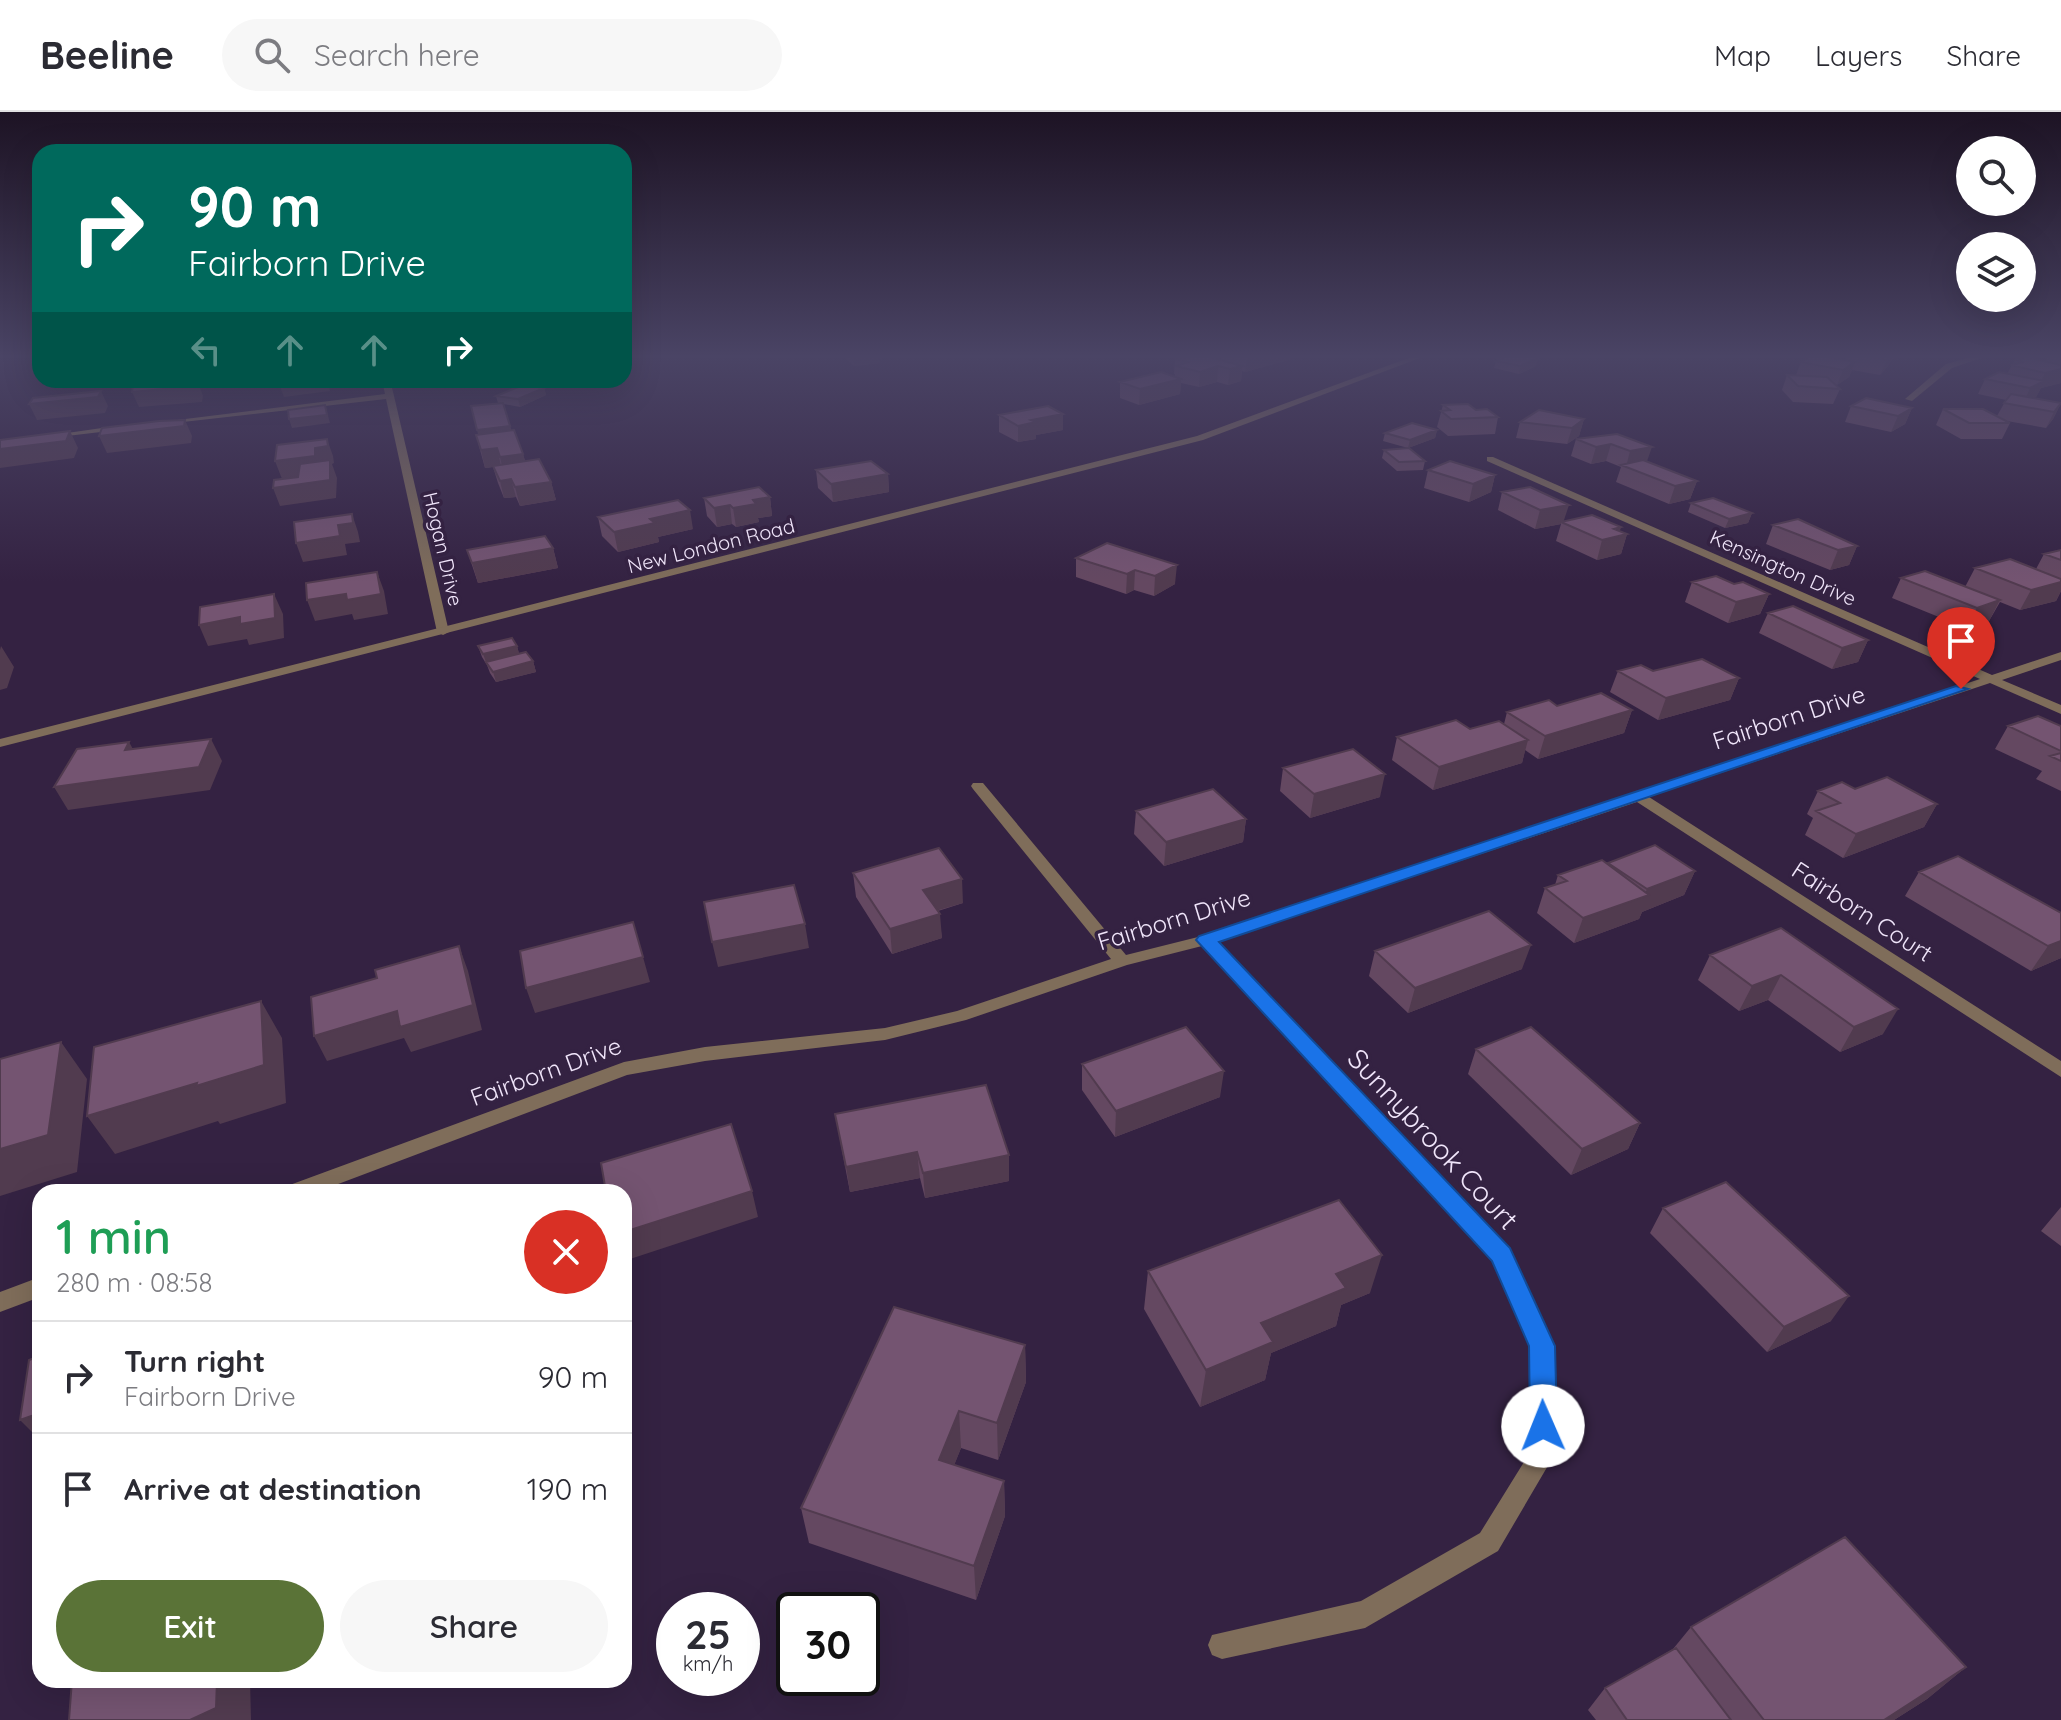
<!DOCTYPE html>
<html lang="en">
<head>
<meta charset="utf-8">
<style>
  body { margin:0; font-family:Quicksand,sans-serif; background:#f7f7f7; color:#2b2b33; height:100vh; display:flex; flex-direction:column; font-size:30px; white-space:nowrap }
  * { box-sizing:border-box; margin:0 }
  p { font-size:26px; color:#7c7c81 }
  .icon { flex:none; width:44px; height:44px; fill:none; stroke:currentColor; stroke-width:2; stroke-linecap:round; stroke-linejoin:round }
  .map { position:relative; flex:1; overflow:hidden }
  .details { position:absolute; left:32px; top:1072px; width:600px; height:504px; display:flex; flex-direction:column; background:#fff; border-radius:24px; box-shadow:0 8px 32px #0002 }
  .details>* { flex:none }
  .banner { position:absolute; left:32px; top:32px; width:600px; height:244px; border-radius:24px; box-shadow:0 8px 32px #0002; background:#00695c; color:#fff; overflow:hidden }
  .controls { position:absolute; left:1956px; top:24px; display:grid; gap:16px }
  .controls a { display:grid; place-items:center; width:80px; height:80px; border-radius:50%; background:#fff; box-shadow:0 8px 32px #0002; font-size:40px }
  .speed { position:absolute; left:656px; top:1480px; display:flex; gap:16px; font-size:40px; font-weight:700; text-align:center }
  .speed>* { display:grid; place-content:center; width:104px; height:104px; border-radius:50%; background:#fff; box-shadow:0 8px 32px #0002; line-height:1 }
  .speed small { font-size:20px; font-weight:400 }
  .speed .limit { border:4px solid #111; border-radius:12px; background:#fff; color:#111 }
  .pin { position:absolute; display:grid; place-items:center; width:68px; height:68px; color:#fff; margin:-82px -34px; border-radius:50% 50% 50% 0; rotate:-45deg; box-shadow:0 0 8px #0007 }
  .pin .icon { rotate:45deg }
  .me { position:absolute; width:88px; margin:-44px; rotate:359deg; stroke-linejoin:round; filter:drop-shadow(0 0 6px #0008) }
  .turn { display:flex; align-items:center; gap:28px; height:168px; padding:0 24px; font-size:36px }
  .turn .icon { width:104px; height:104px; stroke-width:2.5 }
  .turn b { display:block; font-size:56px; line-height:68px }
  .lanes { display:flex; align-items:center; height:76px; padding:0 24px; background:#0003; justify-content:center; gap:40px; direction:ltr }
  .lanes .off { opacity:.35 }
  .round { display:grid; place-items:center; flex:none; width:84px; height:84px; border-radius:42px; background:#f7f7f7 }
  .overview { display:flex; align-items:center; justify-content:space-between; height:136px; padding:0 24px }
  h1 { font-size:48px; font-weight:600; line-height:60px; color:#1e9e55 }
  .primary-button { display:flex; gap:16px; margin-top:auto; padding:16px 24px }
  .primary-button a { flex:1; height:92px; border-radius:48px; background:#5a7337; color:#fff; font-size:32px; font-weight:600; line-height:92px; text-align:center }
  .primary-button a+a { background:#f7f7f7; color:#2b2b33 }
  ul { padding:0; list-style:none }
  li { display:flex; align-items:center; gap:24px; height:112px; padding:0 24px; border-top:2px solid #e1e1e2 }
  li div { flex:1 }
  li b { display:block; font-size:30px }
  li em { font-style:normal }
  header { display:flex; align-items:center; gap:48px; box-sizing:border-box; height:112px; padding:0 40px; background:#fff; border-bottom:2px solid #e1e1e2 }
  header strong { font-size:38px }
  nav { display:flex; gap:44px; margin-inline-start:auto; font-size:28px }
  .search { width:560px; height:72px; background:#f7f7f7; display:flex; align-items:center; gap:20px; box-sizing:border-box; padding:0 28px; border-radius:44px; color:#7c7c81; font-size:30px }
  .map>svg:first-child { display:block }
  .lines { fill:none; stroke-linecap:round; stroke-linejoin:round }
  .minor { fill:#7f6d5a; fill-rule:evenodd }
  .tertiary { fill:#7f6d5a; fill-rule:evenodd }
  .wall { fill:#644861 }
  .shaded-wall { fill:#513b4f }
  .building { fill:#745471; stroke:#513b4f; stroke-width:2 }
  .route { fill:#1a73e8; stroke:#114b97; stroke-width:2 }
  .labels { text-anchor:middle; stroke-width:7; stroke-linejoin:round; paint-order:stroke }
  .far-street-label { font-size:20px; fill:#f0e5fa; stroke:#342242 }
  .street-label { font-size:24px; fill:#f0e5fa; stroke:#342242 }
  .near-street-label { font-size:28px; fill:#f0e5fa; stroke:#342242 }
</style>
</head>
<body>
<header>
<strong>Beeline</strong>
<div class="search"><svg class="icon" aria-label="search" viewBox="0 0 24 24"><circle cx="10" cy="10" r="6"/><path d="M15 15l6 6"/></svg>Search here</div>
<nav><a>Map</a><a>Layers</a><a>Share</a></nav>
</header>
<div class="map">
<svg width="2061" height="1608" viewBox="0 0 2061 1608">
  <rect width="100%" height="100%" fill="#342242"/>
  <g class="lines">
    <path class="minor" d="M1975,244H1987L1952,256L1912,289L1905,287L1946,252Z
      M382,268H390L394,284L449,520L443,523L437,520L386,287L165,312L161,310L385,282Z
      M123,313L126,317L50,326L46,324Z
      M1487,345H1493L1992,563L2061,540V548L2002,568L2061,593V602L1990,571L1649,685L2061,949V965L1637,690L1217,830L1510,1137L1513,1143L1553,1234L1556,1340L1498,1439L1365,1516L1222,1547L1212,1543L1208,1533L1212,1523L1361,1489L1480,1421L1532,1337L1531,1234L1494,1149L1202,834L1127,853L966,908L885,928L705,949L627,963L317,1080H284L287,1074L624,950L705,935L885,916L957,899L1111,847L973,677L971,674L973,671H983L1126,843L1202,824L1980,567L1487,349Z
      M40,1165V1185L0,1200V1180Z"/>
    <path class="tertiary" d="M1414,244H1425L1203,328L0,635V627L1197,324Z"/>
  </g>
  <path class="wall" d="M843,244H882V247H879L880,251L854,254Z
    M1221,244H1292V247L1245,260L1242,259L1241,269L1228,273L1217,270L1199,275L1181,271L1180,282L1139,293L1120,286V270L1175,265V262H1174L1175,247L1221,248Z
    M1846,244H1901L1891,248L1888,254L1880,263L1852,258L1849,265L1837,273L1835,272L1840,277L1833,292L1793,290L1782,278L1787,263H1796L1801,250L1845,249Z
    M2048,244H2061V271L2041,276L2036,285L2033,286L2061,291L2053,307L2046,316L2007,309L2010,311L2002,327H1961L1936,313L1943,297L1997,304L2006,288L1978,282L1985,267L2007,262L2015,248L2045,250Z
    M1497,245L1536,254L1519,262L1494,256Z
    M544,276L546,283L520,295L504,292L511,318L523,342L525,349L551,370L556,388L520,394L516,385L504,386L498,371L493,355L485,356L476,323H478L498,291L496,284Z
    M1443,293L1476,298L1498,305L1495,322L1448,324L1437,315Z
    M1851,294L1912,296L1905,312L1891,320L1845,310Z
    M999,303L1063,318L1036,323V327L1018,330L999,320Z
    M1584,307L1579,324L1567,332L1516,326L1520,310Z
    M1437,318L1435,326L1408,336L1425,349L1423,358L1397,359L1382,346L1384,338L1408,336L1383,329L1385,321Z
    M1617,322L1647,350L1697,369L1690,387L1669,392L1616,370L1621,355L1606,349L1591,352L1571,344L1576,327Z
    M816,358L888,362L889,380L833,390L818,376Z
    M1428,358L1495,363L1491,380L1469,390L1424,376Z
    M1502,380L1564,410L1621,415L1619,419L1627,422L1621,442L1597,448L1556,429L1561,412L1535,417L1498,398Z
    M770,385L772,404L758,406L759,410L736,415L732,412L717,415L707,404L704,386Z
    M1691,391L1752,401L1748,411L1725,416L1688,400Z
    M598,405L693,417L658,425L659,430L618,440L602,424Z
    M1773,413L1857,434L1849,453L1830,458L1766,432Z
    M1107,431L1175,472L1154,484L1134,478L1126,482L1076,465V446Z
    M553,436L558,456L478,471L467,438Z
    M2061,438V479L2056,489L2020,498L2000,490L1989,509L1966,516L1892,486L1901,466L1965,475L1975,456L2036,457L2044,442Z
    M1692,470L1734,472L1769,482L1760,502L1728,511L1685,490Z
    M1768,501L1868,528L1858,550L1832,557L1759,521Z
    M478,534H517L519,542L533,549L536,560L496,570L490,561L487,553L482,545Z
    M1618,559H1653L1739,566L1730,588L1658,608L1610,580Z
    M1557,594L1632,598L1624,621L1538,647L1525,638L1522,651L1433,678L1392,648L1397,625L1504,612L1507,600Z
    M2008,614H2061V679L2036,667L2042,659L1995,637Z
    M1283,656L1380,685L1310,706L1280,679Z
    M1855,677L1937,692L1924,715L1843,746L1805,723L1813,706L1807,702L1818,679Z
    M1136,699L1246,707L1243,730L1164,754L1134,722Z
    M1958,744L2061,846L2031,859L1905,784L1919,760Z
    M1608,751L1695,759L1684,783L1642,800L1639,807L1574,831L1537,801L1545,776L1555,773L1558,763L1607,752Z
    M853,761L963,791L938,799L942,826L892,842L856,785Z
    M1781,816L1883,922L1840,940L1768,888L1739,899L1698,868L1710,843Z
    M1375,839L1522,857L1408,901L1369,864Z
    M1476,937L1640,1011L1628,1037L1571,1063L1468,962Z
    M1082,952L1220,985L1115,1025L1082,978Z
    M835,1002L1009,1069L925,1086L920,1066L850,1080Z
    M2061,1095V1134L2041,1119Z
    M1663,1096L1831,1209L1767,1240L1650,1121Z
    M1148,1159L1370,1181L1341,1193L1336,1214L1271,1241L1265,1268L1200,1295L1144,1197Z
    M1025,1233L1026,1270L998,1348L961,1336L954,1353L1004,1369L1005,1404L976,1488L809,1431L801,1396Z
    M1691,1515L1966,1555L1927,1587L1894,1608H1596L1588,1598L1605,1576L1673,1537Z"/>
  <path class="shaded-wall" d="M875,244H882V247H879L880,251L854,254L853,247Z
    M1292,244V247L1245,260L1247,245Z
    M1890,244H1893L1888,254L1880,263L1887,248Z
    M1538,246L1536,254L1519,262L1520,254Z
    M1855,250L1849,265L1837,273L1843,258Z
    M1218,254L1217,270L1199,275L1200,260Z
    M1242,254L1241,269L1228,273L1230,257Z
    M2061,257V271L2041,276L2036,285L2023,292L2030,276L2040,271L2045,261Z
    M1181,267L1180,282L1139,293L1140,277Z
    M197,268L203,284L202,290L139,295L132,280Z
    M287,268H327L330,279L284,285L278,269Z
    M544,276L546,283L520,295L518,287Z
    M101,279L108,294L105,301L37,308L29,292Z
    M2061,291L2053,307L2046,316L2054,300Z
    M325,293L330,311L292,316L289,307Z
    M1912,296L1905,312L1891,320L1898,304Z
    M1063,302V318L1036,323V327L1018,330V314L1031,308Z
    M1584,307L1579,324L1567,332L1572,316Z
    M185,308L192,324L191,331L107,341L99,324Z
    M510,314L514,330L481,334L477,318Z
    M1437,318L1435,326L1408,336L1410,328Z
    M70,319L78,336L74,346L0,356V337Z
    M327,327L333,344L334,351L332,352L337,366L336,386L280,394L273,376L321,362L282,367L275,349L315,336Z
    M1611,332L1606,349L1591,352L1596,335Z
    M1652,335L1646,352L1626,355L1630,339Z
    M497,336L501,354L485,356L481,338Z
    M523,342L528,359L504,363L500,345Z
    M888,362L889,380L833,390L831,372Z
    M1495,363L1491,380L1469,390L1473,372Z
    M511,367L516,385L504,386L500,369Z
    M1697,369L1690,387L1669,392L1675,374Z
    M551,370L556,388L520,394L515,375Z
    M770,385L772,404L758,406L759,410L736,415L733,396L753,388Z
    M730,393L732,412L717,415L714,396Z
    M1569,393L1563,411L1561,410V412L1535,417L1540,398Z
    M690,398L693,417L658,425L659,430L618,440L614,420L650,407Z
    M1752,401L1748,411L1725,416L1729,407Z
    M352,402L358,420L360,430L345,432L347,443L303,450L296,431L338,413Z
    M1621,415L1618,425L1627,422L1621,442L1597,448L1602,428L1614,417Z
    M1857,434L1849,453L1830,458L1838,438Z
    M553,436L558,456L478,471L472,451Z
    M1177,453L1175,472L1154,484L1155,464Z
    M1135,458L1134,478L1126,482L1127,462Z
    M377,460L384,479L388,502L354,508L352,502L315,509L307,488Z
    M2061,470V479L2056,489L2020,498L2031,478Z
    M274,482L283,502L284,526L249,533L247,527L208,534L199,513Z
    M1769,482L1760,502L1728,511L1736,490Z
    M2000,488L1989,509L1966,516L1977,496Z
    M1868,528L1858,550L1832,557L1842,536Z
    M1,534L14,555L7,576L0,578V538Z
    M517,534L520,545L486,550L487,553L483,542Z
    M533,549L536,560L496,570L493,560Z
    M1739,566L1730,588L1658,608L1666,586Z
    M1632,598L1624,621L1538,647L1545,624Z
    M211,627L222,649L210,678L68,698L54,675Z
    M1528,628L1522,651L1433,678L1439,655Z
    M129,630L142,653L125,638Z
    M1385,662L1380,685L1310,706L1314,682Z
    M1937,692L1924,715L1843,746L1856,722Z
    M1246,707L1243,730L1164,754L1166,730Z
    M1695,759L1684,783L1642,800L1639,807L1574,831L1583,806L1644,784L1647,777Z
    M962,767L963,791L925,802L923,778Z
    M940,802L942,826L892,842L890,817Z
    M805,812L809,836L718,855L712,830Z
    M2061,829V846L2031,859L2048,834Z
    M1531,833L1522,857L1408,901L1415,876Z
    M459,834L468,859L482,918L411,940L404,926L327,949L314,924Z
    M643,845L650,870L535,901L526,876Z
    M1781,863L1768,888L1739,899L1752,874Z
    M261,889L282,926L286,991L220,1012L218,1009L115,1042L87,1004Z
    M1898,897L1883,922L1840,940L1854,915Z
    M61,930L87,967L77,1060L0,1084V1037Z
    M1224,959L1220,985L1115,1025L1116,999Z
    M1640,1011L1628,1037L1571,1063L1582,1037Z
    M917,1040L920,1066L850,1080L846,1055Z
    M1009,1043V1069L925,1086L923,1061Z
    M752,1079L758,1105L624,1149V1120Z
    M1382,1143L1370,1181L1341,1193L1336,1214L1271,1241L1265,1268L1200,1295L1206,1258L1261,1211L1336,1162Z
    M1849,1184L1831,1209L1767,1240L1784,1215Z
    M1025,1233L1026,1270L998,1348L997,1311Z
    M959,1299L961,1336L942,1384L939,1348Z
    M40,1301V1328L20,1308Z
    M1004,1369L1005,1404L976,1488L974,1454Z
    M1966,1555L1927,1587L1894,1608H1884Z
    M217,1568H250L251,1608H190Z"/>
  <path class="building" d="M850,244H875L853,247Z
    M1206,244L1242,254L1230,257L1218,254L1200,260L1176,254L1188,250L1175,247Z
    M1498,244H1529L1538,246L1520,254L1496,249L1503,246L1497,245Z
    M1810,244H1822L1855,250L1843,258L1801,250Z
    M1864,244H1890L1887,248Z
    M2027,245L2061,253V257L2045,261L2011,253L2024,250L2015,248Z
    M1161,260L1181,267L1140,277L1120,270Z
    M1999,260L2044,269L2030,276L1985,267Z
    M1787,263L1827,265L1840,277L1798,274Z
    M197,268L196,274L132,280L133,274Z
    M523,273L544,276L518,287L496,284Z
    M101,279L98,285L29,292L33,286Z
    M2011,282L2061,291L2054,300L2004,291Z
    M1866,286L1912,296L1898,304L1851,294Z
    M503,291L510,314L477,318L471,294Z
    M1468,292L1476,298L1487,297L1498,305L1451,307L1441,299L1450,298L1443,293Z
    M325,293L327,303L289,307L288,298Z
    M1048,294L1063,302L1031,308L1036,310L1018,314L999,303Z
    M1943,297H1983L2010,311H1969Z
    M1539,298L1584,307L1572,316L1520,310Z
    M185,308L184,314L99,324L102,316L159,309Z
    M1412,311L1437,318L1410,328L1385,321Z
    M514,318L523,342L500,345L497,336L481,338L476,323Z
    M70,319L66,329L0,337V328Z
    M1617,322L1652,335L1630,339L1611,332L1596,335L1576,327Z
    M327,327L328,334L315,336V344L275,349L277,333Z
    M1409,336L1425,349L1399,350L1384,338Z
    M539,347L551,370L515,375L511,367L500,369L493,354Z
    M330,348V368L273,376L274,368L298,365L300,352Z
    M1643,348L1697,369L1675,374L1621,353Z
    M871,349L888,362L831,372L816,358Z
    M1450,349L1495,363L1473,372L1428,358Z
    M759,375L770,385L753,388L756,392L733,396L730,393L714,396L704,386Z
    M1530,375L1569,393L1540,398L1502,380Z
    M1713,386L1752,401L1729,407L1691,391Z
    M678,388L690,398L650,407L655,411L614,420L598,405Z
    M352,402L353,411L338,413L340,424L296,431L294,410Z
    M1592,403L1621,415L1614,417L1627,422L1602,428L1561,410Z
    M1798,407L1857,434L1838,438L1773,413Z
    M545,424L553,436L472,451L467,438Z
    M1107,431L1177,453L1155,464L1135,458L1127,462L1076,446Z
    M2061,438V448L2044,442Z
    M2010,447L2061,467V470L2031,478L1975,456Z
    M1925,459L2000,488L1977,496L1901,466Z
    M377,460L381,482L347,488L346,482L307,488L306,471Z
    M1716,464L1734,472L1743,470L1769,482L1736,490L1692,470Z
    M274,482L275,506L240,512V505L199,513L200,495Z
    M1793,494L1868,528L1842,536L1768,501Z
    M512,526L517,534L483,542L478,534Z
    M526,540L533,549L493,560L486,550Z
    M1702,547L1739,566L1666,586L1618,559L1641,553L1653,559Z
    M1601,581L1632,598L1545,624L1507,600L1549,588L1557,594Z
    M2038,604L2061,614V639L2008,614Z
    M1456,608L1470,617L1499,609L1528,628L1439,655L1397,625Z
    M211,627L199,655L54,675L77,637L129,630L125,638Z
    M1353,637L1385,662L1314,682L1283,656Z
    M2061,641V649L2050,644Z
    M1887,665L1937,692L1856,722L1816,699L1840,691L1818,679L1842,670L1855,677Z
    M1213,677L1246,707L1166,730L1136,699Z
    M1655,733L1695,759L1647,777L1608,751Z
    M939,736L962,767L923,778L940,802L890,817L853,761Z
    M1958,744L2061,801V829L2048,834L1919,760Z
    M1602,748L1649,783L1583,806L1545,776L1567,769L1558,763Z
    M794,773L805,812L712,830L704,790Z
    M1489,799L1531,833L1415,876L1375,839Z
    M633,810L643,845L526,876L520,839Z
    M1781,816L1898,897L1854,915L1781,863L1752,874L1710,843Z
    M459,834L473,893L400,915L397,899L314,924L311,885L377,866L375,858Z
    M261,889L264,953L196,974L197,971L87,1004L94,935Z
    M1186,915L1224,959L1116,999L1082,952Z
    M1531,915L1640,1011L1582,1037L1476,937Z
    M61,930L48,1023L0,1037V947Z
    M986,973L1009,1043L923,1061L917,1040L846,1055L835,1002Z
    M731,1012L752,1079L624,1120V1080H606L601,1051Z
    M1726,1070L1849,1184L1784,1215L1663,1096Z
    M1339,1088L1382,1143L1336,1162L1346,1176L1261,1211L1273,1230L1206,1258L1148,1159Z
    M894,1195L1025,1233L997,1311L959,1299L939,1348L1004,1369L974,1454L801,1396Z
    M40,1244V1301L20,1308L29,1248Z
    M1845,1425L1966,1555L1884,1608H1764L1691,1515Z
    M1676,1536L1731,1608H1627L1605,1576Z
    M72,1568H217L216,1596L190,1608H69Z"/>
  <linearGradient id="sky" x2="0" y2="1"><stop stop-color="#1d1324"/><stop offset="0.52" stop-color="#4a4465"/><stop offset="1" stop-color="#4a4465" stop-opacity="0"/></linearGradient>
  <rect width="2061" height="470" fill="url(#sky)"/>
  <path class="route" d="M1956,574L1968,577L1219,830L1510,1136L1555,1234L1557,1314L1553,1323L1543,1327L1534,1323L1530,1314L1529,1234L1492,1149L1196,828L1199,824Z"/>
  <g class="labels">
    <g class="far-street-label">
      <text transform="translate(711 434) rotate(-14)" y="7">New London Road</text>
      <text transform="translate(443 437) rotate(77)" y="7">Hogan Drive</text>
      <text transform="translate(1783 456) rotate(24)" y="7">Kensington Drive</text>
    </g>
    <g class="street-label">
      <text transform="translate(1789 606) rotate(-18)" y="8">Fairborn Drive</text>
      <text transform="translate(1862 800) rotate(33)" y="8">Fairborn Court</text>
      <text transform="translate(1174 808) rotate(-17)" y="8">Fairborn Drive</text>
      <text transform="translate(546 960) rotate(-20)" y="8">Fairborn Drive</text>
    </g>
    <g class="near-street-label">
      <text transform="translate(1433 1027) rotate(47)" y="10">Sunnybrook Court</text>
    </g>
  </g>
</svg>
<div class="controls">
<a><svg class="icon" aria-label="search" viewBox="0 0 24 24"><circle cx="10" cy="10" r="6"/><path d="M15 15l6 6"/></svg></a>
<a><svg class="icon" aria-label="layers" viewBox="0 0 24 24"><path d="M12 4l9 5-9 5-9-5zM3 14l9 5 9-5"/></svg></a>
</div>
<div class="speed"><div>25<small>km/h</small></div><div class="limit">30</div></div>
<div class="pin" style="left:1961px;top:577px;background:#d93025"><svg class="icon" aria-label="arrive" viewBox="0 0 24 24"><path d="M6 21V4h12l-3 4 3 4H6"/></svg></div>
<svg class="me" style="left:1543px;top:1314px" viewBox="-20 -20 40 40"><circle r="19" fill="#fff"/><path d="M0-13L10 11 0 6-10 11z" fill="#1a73e8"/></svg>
<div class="banner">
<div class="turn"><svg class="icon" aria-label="right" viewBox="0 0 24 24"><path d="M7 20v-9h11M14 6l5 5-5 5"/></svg><div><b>90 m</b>Fairborn Drive</div></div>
<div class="lanes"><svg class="icon off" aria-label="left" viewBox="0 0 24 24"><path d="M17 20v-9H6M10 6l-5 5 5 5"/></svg><svg class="icon off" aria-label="ahead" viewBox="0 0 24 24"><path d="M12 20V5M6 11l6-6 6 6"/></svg><svg class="icon off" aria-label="ahead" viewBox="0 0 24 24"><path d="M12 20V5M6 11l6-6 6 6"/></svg><svg class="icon" aria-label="right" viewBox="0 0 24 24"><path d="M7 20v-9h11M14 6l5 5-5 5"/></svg></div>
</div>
<section class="details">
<div class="overview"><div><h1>1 min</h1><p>280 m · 08:58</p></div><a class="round" style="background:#d93025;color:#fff"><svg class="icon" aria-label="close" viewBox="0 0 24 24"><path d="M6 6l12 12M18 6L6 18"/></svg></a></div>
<ul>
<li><svg class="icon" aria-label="right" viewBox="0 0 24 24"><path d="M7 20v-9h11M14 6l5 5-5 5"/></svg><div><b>Turn right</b><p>Fairborn Drive</p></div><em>90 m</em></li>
<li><svg class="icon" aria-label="arrive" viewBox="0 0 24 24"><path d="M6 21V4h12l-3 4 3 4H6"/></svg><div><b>Arrive at destination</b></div><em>190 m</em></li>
</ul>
<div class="primary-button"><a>Exit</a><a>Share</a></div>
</section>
</div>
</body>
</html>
